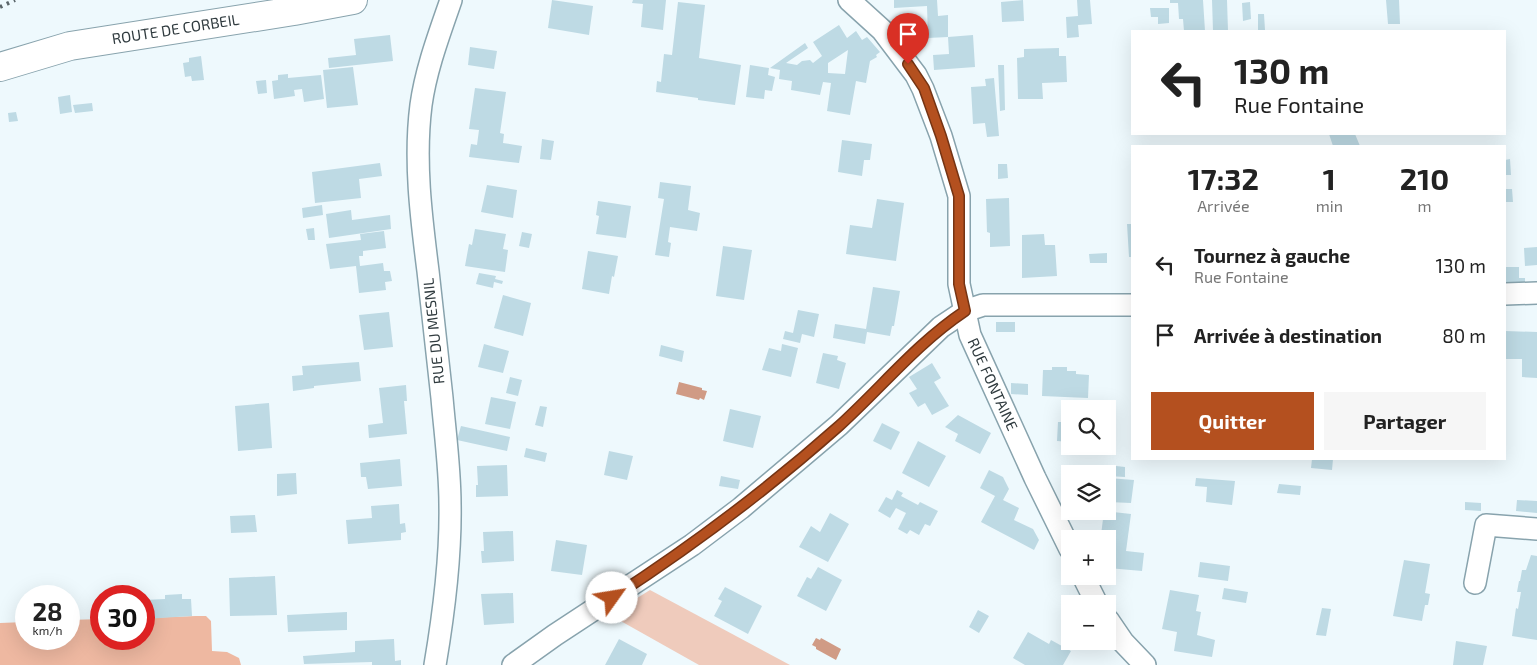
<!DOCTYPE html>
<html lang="fr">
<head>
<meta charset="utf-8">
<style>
  body { margin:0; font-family:"Exo 2",sans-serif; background:#f6f6f6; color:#222; height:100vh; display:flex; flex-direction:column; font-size:19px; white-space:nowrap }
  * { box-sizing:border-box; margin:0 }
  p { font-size:16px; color:#767676 }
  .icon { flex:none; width:28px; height:28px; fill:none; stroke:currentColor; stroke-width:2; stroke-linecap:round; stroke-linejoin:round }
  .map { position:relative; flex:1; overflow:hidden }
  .drawer { position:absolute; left:1131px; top:145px; width:375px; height:315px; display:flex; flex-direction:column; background:#fff; border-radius:0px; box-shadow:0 5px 20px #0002 }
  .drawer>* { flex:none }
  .top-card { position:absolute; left:1131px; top:30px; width:375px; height:105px; border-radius:0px; box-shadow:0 5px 20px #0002; background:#fff; color:#222; overflow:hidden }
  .controls { position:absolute; left:1061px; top:400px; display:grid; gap:10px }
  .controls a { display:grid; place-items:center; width:55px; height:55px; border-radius:0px; background:#fff; box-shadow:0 5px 20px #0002; font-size:25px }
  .speed { position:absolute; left:15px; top:585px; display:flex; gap:10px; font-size:25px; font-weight:700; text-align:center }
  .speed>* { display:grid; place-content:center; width:65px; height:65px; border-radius:50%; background:#fff; box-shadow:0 5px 20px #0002; line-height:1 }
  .speed small { font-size:12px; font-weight:400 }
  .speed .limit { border:8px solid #d22; background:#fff; color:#111 }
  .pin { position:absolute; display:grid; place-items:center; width:42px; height:42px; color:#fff; margin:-51px -21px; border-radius:50% 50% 50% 0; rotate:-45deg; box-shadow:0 0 5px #0007 }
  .pin .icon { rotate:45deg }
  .me { position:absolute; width:55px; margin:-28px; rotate:58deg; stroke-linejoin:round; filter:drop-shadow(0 0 4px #0008) }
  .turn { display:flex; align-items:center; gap:18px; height:105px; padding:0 20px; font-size:22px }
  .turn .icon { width:65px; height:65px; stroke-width:2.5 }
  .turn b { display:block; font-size:35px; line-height:42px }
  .eta { display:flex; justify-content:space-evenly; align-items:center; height:85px; text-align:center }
  .eta b { font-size:30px; font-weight:700; line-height:35px }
  .primary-button { display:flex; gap:10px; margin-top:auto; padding:10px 20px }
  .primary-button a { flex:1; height:58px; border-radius:0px; background:#b4501f; color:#fff; font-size:20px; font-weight:700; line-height:58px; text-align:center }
  .primary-button a+a { background:#f6f6f6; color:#222 }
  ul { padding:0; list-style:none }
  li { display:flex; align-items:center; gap:15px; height:70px; padding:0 20px }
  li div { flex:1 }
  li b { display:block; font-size:19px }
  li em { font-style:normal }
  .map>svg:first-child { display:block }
  .green { fill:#efcbbc }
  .forest { fill:#eeb8a1 }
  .water { fill:#d09b85 }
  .building { fill:#bedae4; fill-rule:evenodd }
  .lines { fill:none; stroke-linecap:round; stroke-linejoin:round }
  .street-casing { stroke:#88a3ad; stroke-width:24 }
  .secondary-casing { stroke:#88a3ad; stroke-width:30 }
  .street { stroke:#fff; stroke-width:21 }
  .secondary { stroke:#fff; stroke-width:28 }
  .rail { stroke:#5a6569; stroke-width:4; stroke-dasharray:2.5 5; stroke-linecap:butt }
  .route-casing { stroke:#753414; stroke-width:12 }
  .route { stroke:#b4501f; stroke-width:9 }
  .labels { text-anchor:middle; stroke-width:4.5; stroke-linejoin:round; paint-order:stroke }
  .street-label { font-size:15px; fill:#303b3f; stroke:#fff }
</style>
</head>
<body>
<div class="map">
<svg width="1537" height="665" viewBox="0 0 1537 665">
  <rect width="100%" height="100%" fill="#eef9fd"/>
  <path class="green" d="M650,590L790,665H699L610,615Z"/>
  <path class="forest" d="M196,616H206L211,621L212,651L227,652L239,658L241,665H0V623L26,622V639H69V620L101,619V639H144V618Z"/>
  <path class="water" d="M679,382L702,388V390L707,391L704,400L700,398L699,400L676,394Z
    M816,638L820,640L821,638L841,649L836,660L816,649V647L812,645Z"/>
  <path class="building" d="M552,0L593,6L589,35L548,28Z
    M633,0H666L663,30L641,27L643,4L632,3Z
    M894,0H937L938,16L948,15V37L928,38L927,6L894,8Z
    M1023,0L1024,21L1002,22L1001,2Z
    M1077,0H1090L1092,24L1078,25L1079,37L1067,38L1066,17L1078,16Z
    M1170,0H1203L1205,31H1184L1183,19H1179L1178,3H1170Z
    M1212,0H1227L1228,31H1213Z
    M1386,0H1399L1400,24H1388Z
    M678,2L705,5L699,58L741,65L735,105L698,100V98L656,92L657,81L661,82L664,54L672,55Z
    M1250,2L1251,19L1243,21L1242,3Z
    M1150,8H1169V23L1158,24V17H1151Z
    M1258,14H1264L1265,30L1258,31Z
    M839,25L847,38L856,31L862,40L867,37L880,52L876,55L877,57L870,61L866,83L856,81L850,115L827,111L831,83L823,82L820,95L791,90L792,81L779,79L780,70L770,68L805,43L808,48L786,63L797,65L802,61L810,60L813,63L822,56L813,42ZM848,50L845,74L828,73V63Z
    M924,29L925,38L909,39L908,30Z
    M390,35L393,61L329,68L328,58L356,55L354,39Z
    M973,35L975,67L934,70L933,55L949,54L948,37Z
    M470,47L497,51L494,69L468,65Z
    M1059,48V56H1066L1067,82L1042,83L1043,99H1018L1017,58L1024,57V49Z
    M201,56L204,80L192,81L191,76L185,77L183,63L189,62V58Z
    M750,65L769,68L768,75L775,77L772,91L765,90L764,99L746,97Z
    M998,65H1004L1005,110L1000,111Z
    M353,67L358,105L327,108L323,70Z
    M288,74V78L321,75L324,99L304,102L302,89L294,90L295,96L274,99L272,81L278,80V75Z
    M994,78L999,136L987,137L985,123L973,124L971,87L986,86L985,79Z
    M266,80L267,93L258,94L256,81Z
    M475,88L506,92L500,133L504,134L503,143L522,146L519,163L469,157L471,144L477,145L479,130L469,129Z
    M70,95L72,112L60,114L58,97Z
    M92,103L93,111L75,113L73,105Z
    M16,112L18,121L9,122L8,113Z
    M1329,134H1355L1360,146H1333Z
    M542,139L554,141L551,160L540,159Z
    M842,140L872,144L870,160H864L862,176L838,172Z
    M1510,159L1511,175H1505V160Z
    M380,163L382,176L359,179L361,198L315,203L312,172Z
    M998,164H1007L1008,178L998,179Z
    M660,182L691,186L688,210L700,213L697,231L670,227L668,242L671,243L669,257L655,255L664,199L658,198Z
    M487,185L517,190L513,218L481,212Z
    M1505,189H1512L1513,202H1505Z
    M1009,198L1010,246L990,247V233L987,232L986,199Z
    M877,199L904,203L896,261L846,254L850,225L872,228Z
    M598,201L631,206L626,238L596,234L599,216L596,215Z
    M322,205L323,215L303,218L302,208Z
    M351,210L352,220L390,215L391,229L329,238L326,214Z
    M1127,224H1132V257H1129Z
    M314,228L315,240H308L306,229Z
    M475,229L506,234L503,249L508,250L505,272L465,266L469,244L472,245Z
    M384,231L386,248L363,251V256H359L360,266L383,263L384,271H390L392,281L385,282L386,290L359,293L356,266L330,269L326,244L361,240L360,234Z
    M522,232L532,234L529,248L519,246Z
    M1044,234L1045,245H1055L1057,276L1022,278V235Z
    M723,246L752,250L744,300L716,296Z
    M1537,247V265L1525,266L1524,248Z
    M588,251L618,256L614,277L612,276L609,294L582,289Z
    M1107,253V263H1090L1089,254Z
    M1505,267H1519V278H1525V288L1505,289Z
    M479,273L496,276L495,279L503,281L502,284L494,282L493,288L476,284Z
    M873,287L900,291L894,326H892L890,336L867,332L865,344L833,338L835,324L866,329Z
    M503,295L531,303L523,336L494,328Z
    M798,310L819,314L814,337L802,334L800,343L783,339L785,331L793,333Z
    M389,312L393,347L364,350L359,315Z
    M996,322H1015V332H996Z
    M1505,331L1537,332V378L1522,377V359H1505Z
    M484,344L509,351L503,373L478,367Z
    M782,344L798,348L791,377L762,370L769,348L781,351Z
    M661,345L684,351L682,362L659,356Z
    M823,353L838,356L837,360L846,363L839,389L816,383Z
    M359,362L361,381L314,386V388L293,391L292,376L303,375L302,366Z
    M932,363L941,378L934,382L949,406L932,415L925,403L918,407L909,393L917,389L909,377Z
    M1052,367H1067V371H1076V374L1089,375L1088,398L1042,396L1043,370H1052Z
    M510,377L522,380L518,396L506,393Z
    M1011,383L1028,384V395L1011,394Z
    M406,385L407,401H404L407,434L369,438L368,425L383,423L379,388Z
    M491,397L516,402L510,429L485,424Z
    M269,403L272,448L238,451L235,406Z
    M1062,405L1088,406V409H1070V442L1057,441L1058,422H1061Z
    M540,406L547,407L543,427L535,425Z
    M730,409L761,416L753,448L723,441Z
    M958,415L991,433L980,454L955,441L958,434L945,427Z
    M882,423L900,432L891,450L873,441Z
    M461,426L510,437L507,451L457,440Z
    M918,441L946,456L929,487L902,473Z
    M526,448L547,453L545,462L524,457Z
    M609,451L633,456L627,480L604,475Z
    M400,459L402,486L368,489L366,477H361L360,463Z
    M1312,459H1333L1332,470L1311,468Z
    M507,465L508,496L476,497V485H478L477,466Z
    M1107,465L1125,467V477L1108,476L1106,474Z
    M989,470L1003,477L1009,489L1003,500L1019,508L1014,520L1033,529L1039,540L1034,550L981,522L995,496L980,488Z
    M296,473L297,494L277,496V474Z
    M721,476L740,480L738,489L719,486Z
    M1108,478L1134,480L1131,503L1108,502Z
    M1196,478L1235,481L1232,505L1206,502L1207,487L1195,486Z
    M1279,484L1301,486L1300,495L1277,493Z
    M897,490L903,493L901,496L918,505L920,502L938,511L930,526L925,524L919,535L910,530L907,534L898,529L906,513L896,508L890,518L878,511L886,497L892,500Z
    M1517,500L1537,501V513L1516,511Z
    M1465,502L1481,503V511L1465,510Z
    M399,504L400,524L405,523L406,532L401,533V540L348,544L346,520L372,518L371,506Z
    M1104,511L1131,514L1126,551L1144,553L1142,571L1108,568L1110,550L1108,549V539H1095L1096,535H1101Z
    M830,513L849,524L828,562L799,547L811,526L820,532Z
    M255,515L257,532L231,533L230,516Z
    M513,531L514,561L482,563L481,551H484L483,532Z
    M556,540L587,545L582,575L551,571Z
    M1531,555L1537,556V640L1512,636L1516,608L1518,609L1521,592H1517L1519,581H1520L1522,570H1526Z
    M1404,560L1430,564L1425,593L1430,594L1428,605H1425L1422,621L1393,616Z
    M1200,562L1230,566L1228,581L1198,577Z
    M818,567L842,580L826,611L797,596L807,577L811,579Z
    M275,576L277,615L230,616L229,578Z
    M725,587L762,606L748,634L714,616L722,601L718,599Z
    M1224,588L1248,592L1246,603L1222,599Z
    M1170,590L1199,595L1196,611L1201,612L1197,635L1215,640L1212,657L1174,651L1177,632L1162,629Z
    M513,593L514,623L484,625L481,594Z
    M182,594V599H191L192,616L144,619V600L165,599V595Z
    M1322,608L1331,609L1326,636L1316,635Z
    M978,610L989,616L979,633L969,627Z
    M347,612V630L288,632L287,615Z
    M1028,632L1049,644L1051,640L1071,651L1063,665H1025L1013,658Z
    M394,639L395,661L401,660V665H372V662L304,664L303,656L355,652V641Z
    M619,639L647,654L642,665H605Z
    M1456,641L1487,646L1483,665H1453Z"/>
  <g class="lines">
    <g class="street-casing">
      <g id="street">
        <path id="s1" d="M849,0L882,30L916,75L923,89L941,136L959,196V284L970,335L1035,478L1070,549"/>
        <path d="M1505,294L1537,293"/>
        <path d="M1083,576L1097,604"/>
        <path d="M1475,583L1486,525L1537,529"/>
        <path d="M1108,620L1123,642L1145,665"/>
        <path d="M435,665C444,612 451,558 450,504C450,469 445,433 442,398C437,356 433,313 428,271C421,216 414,160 421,105C426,69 439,35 451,0"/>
        <path d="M513,665L555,635L692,545L741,508L839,425L941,327L965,311L983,305H1132"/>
      </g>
    </g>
    <g class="secondary-casing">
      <g id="secondary">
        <path id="s2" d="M0,67L70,46L294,11L353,0"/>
      </g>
    </g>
    <use href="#street" class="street"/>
    <use href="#secondary" class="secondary"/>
    <path class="rail" d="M0,7L15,0"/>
  </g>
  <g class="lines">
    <g class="route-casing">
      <path id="route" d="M612,598C692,546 768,489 839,426C882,387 916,344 965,311L959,284V196L941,136L924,88L908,64"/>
    </g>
    <use href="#route" class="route"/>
  </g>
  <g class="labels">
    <g class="street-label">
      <text dy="5" stroke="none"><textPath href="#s2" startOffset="180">ROUTE DE CORBEIL</textPath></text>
      <text transform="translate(434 331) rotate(-96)" y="5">RUE DU MESNIL</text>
      <text dy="5" stroke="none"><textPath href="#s1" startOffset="424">RUE FONTAINE</textPath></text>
    </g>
  </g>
</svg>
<div class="controls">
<a><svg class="icon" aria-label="search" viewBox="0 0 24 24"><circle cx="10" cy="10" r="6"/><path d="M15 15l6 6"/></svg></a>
<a><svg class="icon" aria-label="layers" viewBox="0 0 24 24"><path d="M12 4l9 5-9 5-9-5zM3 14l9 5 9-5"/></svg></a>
<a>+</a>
<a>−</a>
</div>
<div class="speed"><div>28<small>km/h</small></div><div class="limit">30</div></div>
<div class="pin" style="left:908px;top:64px;background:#d93025"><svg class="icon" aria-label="arrive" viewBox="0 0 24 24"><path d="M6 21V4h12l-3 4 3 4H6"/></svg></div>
<svg class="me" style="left:612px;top:598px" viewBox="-20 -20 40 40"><circle r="19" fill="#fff"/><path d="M0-13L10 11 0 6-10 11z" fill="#b4501f"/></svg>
<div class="top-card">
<div class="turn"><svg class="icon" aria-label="left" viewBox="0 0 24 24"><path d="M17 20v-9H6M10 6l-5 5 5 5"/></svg><div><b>130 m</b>Rue Fontaine</div></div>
</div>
<section class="drawer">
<div class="eta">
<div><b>17:32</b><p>Arrivée</p></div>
<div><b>1</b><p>min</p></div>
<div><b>210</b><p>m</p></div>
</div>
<ul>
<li><svg class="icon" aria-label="left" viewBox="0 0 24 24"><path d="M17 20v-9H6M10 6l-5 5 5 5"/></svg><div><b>Tournez à gauche</b><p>Rue Fontaine</p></div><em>130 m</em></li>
<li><svg class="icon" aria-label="arrive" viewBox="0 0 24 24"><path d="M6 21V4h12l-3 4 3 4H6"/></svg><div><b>Arrivée à destination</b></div><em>80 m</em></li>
</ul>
<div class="primary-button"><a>Quitter</a><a>Partager</a></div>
</section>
</div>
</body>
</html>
